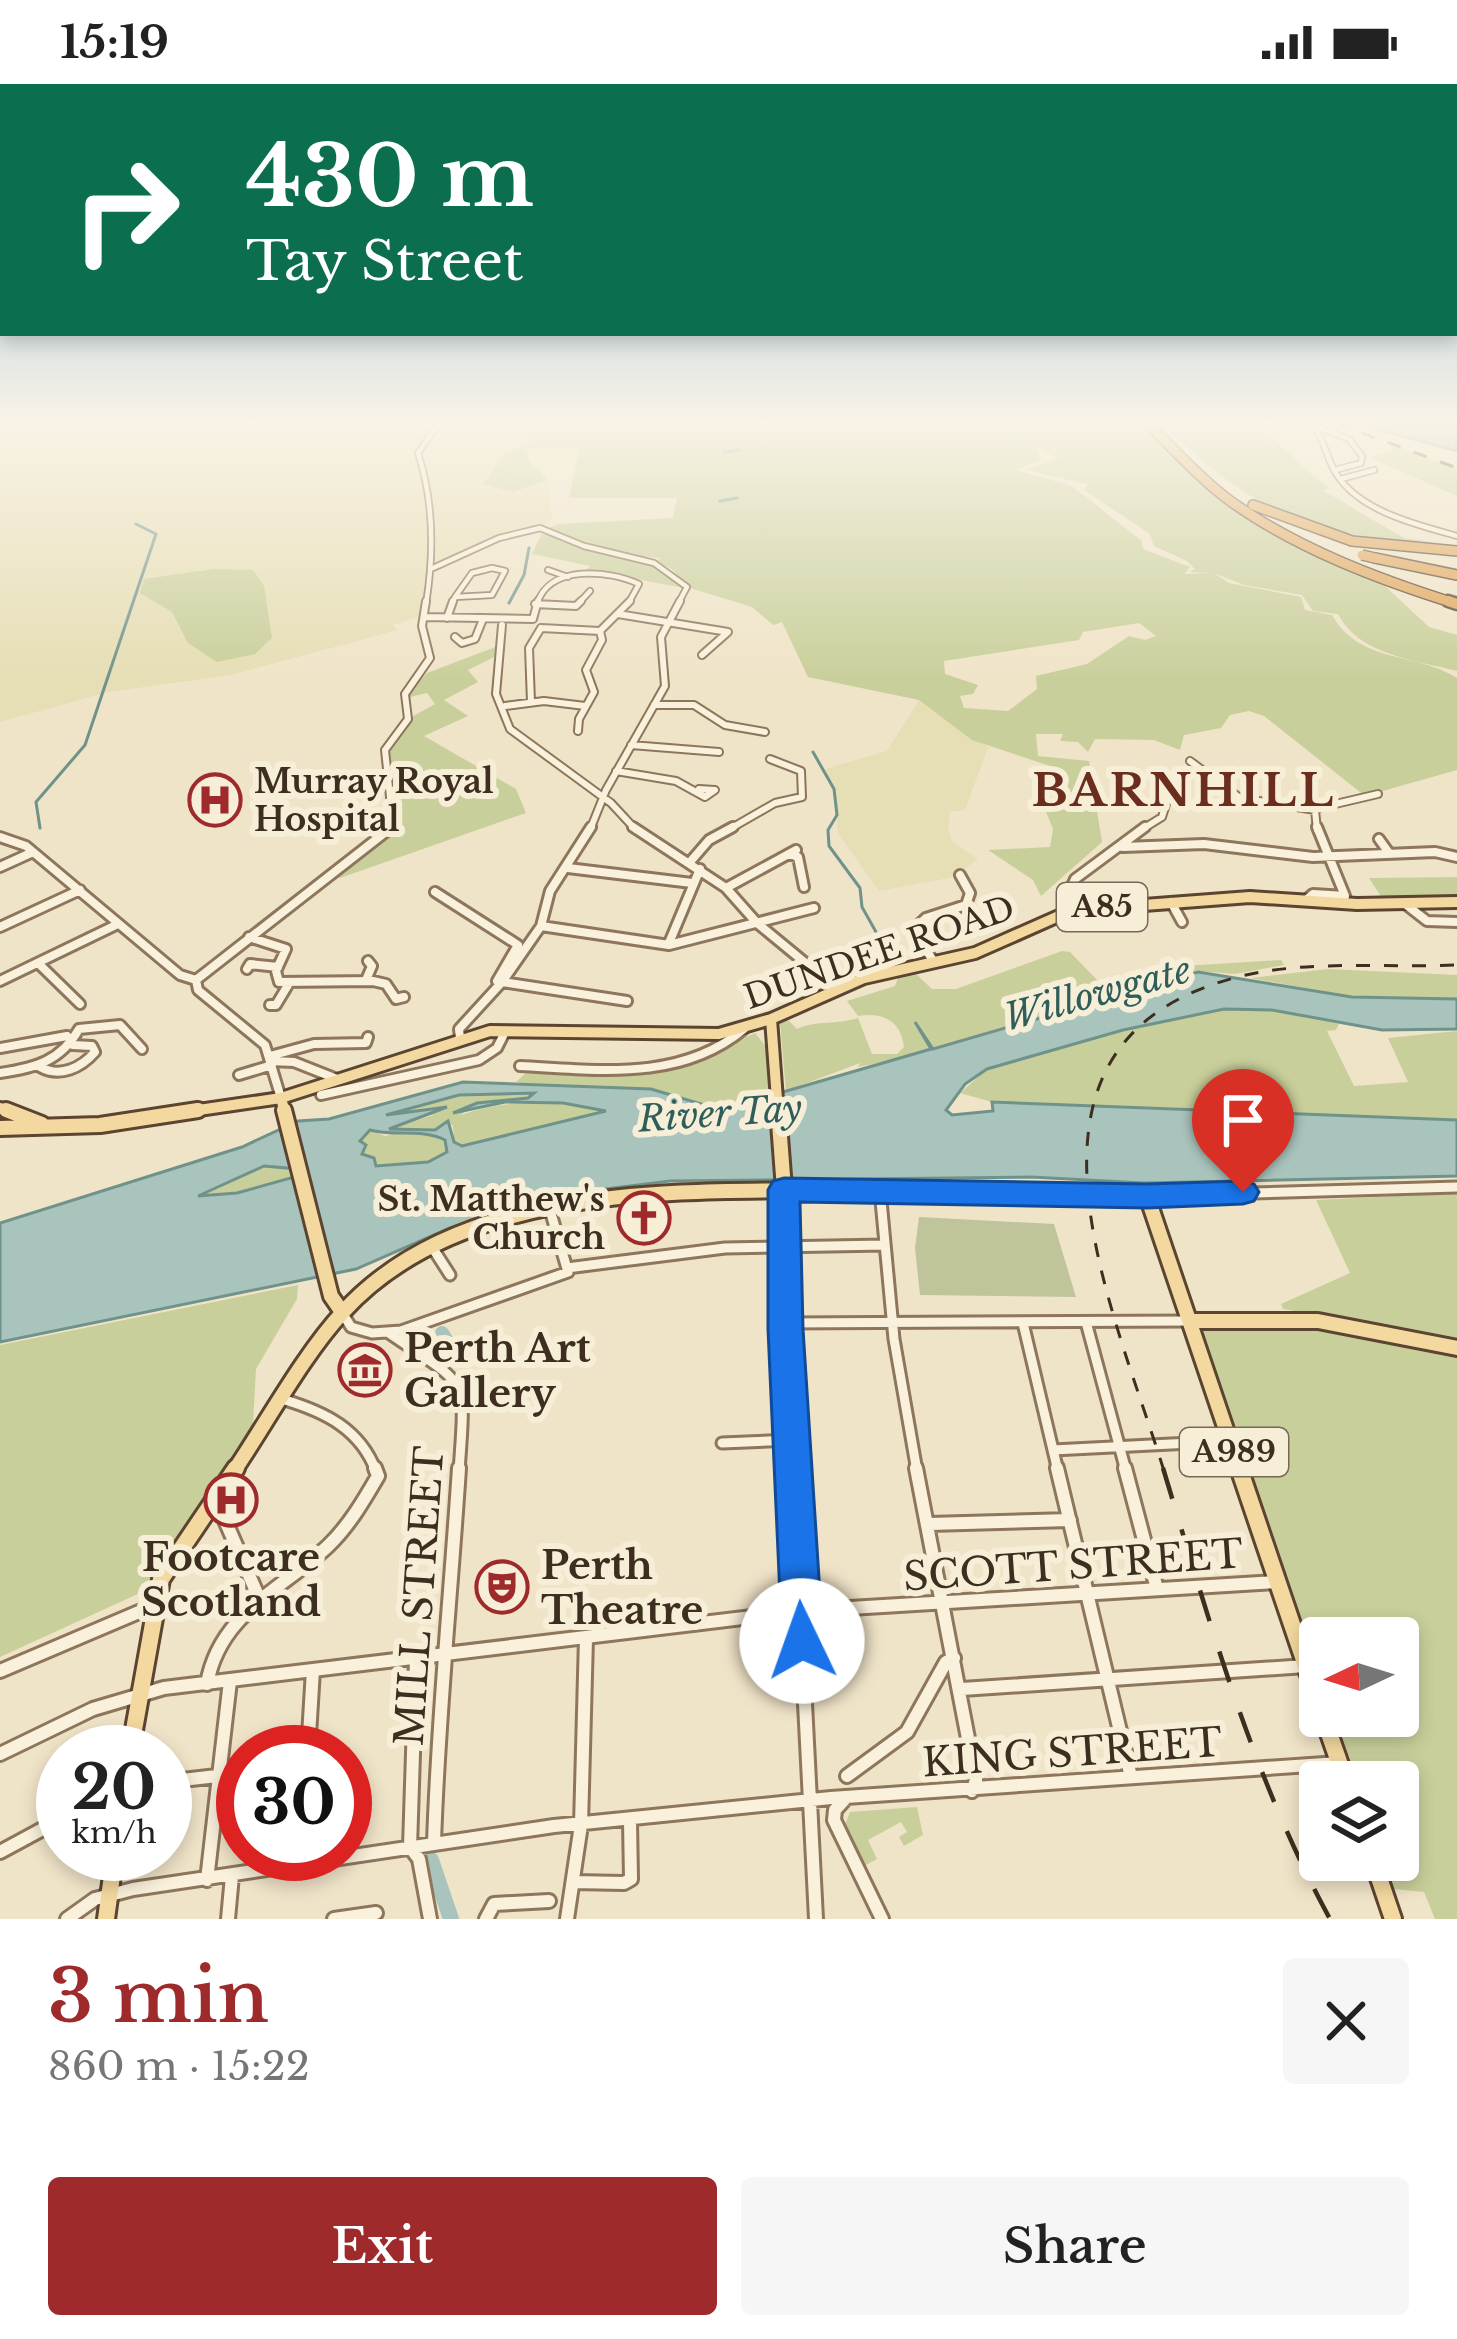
<!DOCTYPE html>
<html lang="en">
<head>
<meta charset="utf-8">
<style>
  body { margin:0; font-family:"Libre Baskerville",serif; background:#f6f6f6; color:#222; height:100vh; display:flex; flex-direction:column; font-size:45px; white-space:nowrap }
  * { box-sizing:border-box; margin:0 }
  p { font-size:39px; color:#767676 }
  .icon { flex:none; width:66px; height:66px; fill:none; stroke:currentColor; stroke-width:2; stroke-linecap:round; stroke-linejoin:round }
  .map { position:relative; height:1835px; overflow:hidden }
  .details { display:flex; flex-direction:column; background:#fff; flex:1 }
  .details>* { flex:none }
  .guide { position:absolute; left:0px; top:0px; width:1458px; height:252px; box-shadow:0 6px 18px #0003; background:#0b6e4f; color:#fff; overflow:hidden }
  .needle { width:78px; rotate:266deg }
  .fabs { position:absolute; left:1299px; top:1533px; display:grid; gap:24px }
  .fabs a { display:grid; place-items:center; width:120px; height:120px; border-radius:12px; background:#fff; box-shadow:0 6px 18px #0003; font-size:60px }
  .speed { position:absolute; left:36px; top:1641px; display:flex; gap:24px; font-size:60px; font-weight:700; text-align:center }
  .speed>* { display:grid; place-content:center; width:156px; height:156px; border-radius:50%; background:#fff; box-shadow:0 6px 18px #0003; line-height:1 }
  .speed small { font-size:30px; font-weight:400 }
  .speed .limit { border:18px solid #d22; background:#fff; color:#111 }
  .pin { position:absolute; display:grid; place-items:center; width:102px; height:102px; color:#fff; margin:-123px -51px; border-radius:50% 50% 50% 0; rotate:-45deg; box-shadow:0 0 12px #0007 }
  .pin .icon { rotate:45deg }
  .me { position:absolute; width:132px; margin:-66px; rotate:357deg; stroke-linejoin:round; filter:drop-shadow(0 0 9px #0008) }
  .turn { display:flex; align-items:center; gap:42px; height:252px; padding:0 48px; font-size:54px }
  .turn .icon { width:156px; height:156px; stroke-width:2.5 }
  .turn b { display:block; font-size:84px; line-height:102px }
  .round { display:grid; place-items:center; flex:none; width:126px; height:126px; border-radius:12px; background:#f6f6f6 }
  .headline { display:flex; align-items:center; justify-content:space-between; height:204px; padding:0 48px }
  h1 { font-size:72px; font-weight:600; line-height:90px; color:#9e2a2b }
  .primary-button { display:flex; gap:24px; margin-top:auto; padding:24px 48px }
  .primary-button a { flex:1; height:138px; border-radius:12px; background:#9e2a2b; color:#fff; font-size:48px; font-weight:600; line-height:138px; text-align:center }
  .primary-button a+a { background:#f6f6f6; color:#222 }
  .status { display:flex; justify-content:space-between; align-items:center; height:84px; padding:0 60px; background:#fff; direction:ltr }
  .status svg { height:33px; fill:currentColor }
  .map>svg:first-child { display:block }
  .farmland { fill:#e6deb5 }
  .green { fill:#c9cf9b; fill-rule:evenodd }
  .cemetery { fill:#bfc49a }
  .water { fill:#a9c4bc; stroke:#6f938a; stroke-width:3; fill-rule:evenodd }
  .lines { fill:none; stroke-linecap:round; stroke-linejoin:round }
  .stream { stroke:#6f938a; stroke-width:3 }
  .river-far1 { stroke:#a9c4bc; stroke-width:14 }
  .river { stroke:#a9c4bc; stroke-width:16 }
  .minor-far4-casing { stroke:#8d765c; stroke-width:8 }
  .minor-far3-casing { stroke:#8d765c; stroke-width:10 }
  .minor-far2-casing { stroke:#8d765c; stroke-width:14 }
  .minor-far1-casing { stroke:#8d765c; stroke-width:15 }
  .minor-casing { stroke:#8d765c; stroke-width:18 }
  .major-far2-casing { stroke:#5b4430; stroke-width:16 }
  .major-far1-casing { stroke:#5b4430; stroke-width:20 }
  .major-casing { stroke:#5b4430; stroke-width:22 }
  .highway-far1-casing { stroke:#5b4430; stroke-width:12 }
  .highway-casing { stroke:#5b4430; stroke-width:15 }
  .minor-far4 { stroke:#faf1dc; stroke-width:4.5 }
  .minor-far3 { stroke:#faf1dc; stroke-width:6 }
  .minor-far2 { stroke:#faf1dc; stroke-width:8 }
  .minor-far1 { stroke:#faf1dc; stroke-width:9 }
  .minor { stroke:#faf1dc; stroke-width:12 }
  .major-far2 { stroke:#f3d9a0; stroke-width:10 }
  .major-far1 { stroke:#f3d9a0; stroke-width:14 }
  .major { stroke:#f3d9a0; stroke-width:16 }
  .highway-far1 { stroke:#e0a458; stroke-width:9 }
  .highway { stroke:#e0a458; stroke-width:10 }
  .rail-far1 { stroke:#3d2e20; stroke-width:3; stroke-dasharray:14 14; stroke-linecap:butt }
  .rail { stroke:#3d2e20; stroke-width:4.5; stroke-dasharray:32 32; stroke-linecap:butt }
  .highway-bridge-casing { stroke:#5b4430; stroke-width:12; stroke-linecap:butt }
  .highway-bridge { stroke:#e0a458; stroke-width:9 }
  .route { fill:#1a73e8; stroke:#114b97; stroke-width:3 }
  .labels { text-anchor:middle; stroke-width:12; stroke-linejoin:round; paint-order:stroke }
  .shield { fill:#f7eed8; stroke:#756857; stroke-width:3 }
  .shield-label { font-size:30px; font-weight:bold; fill:#3d2e20 }
  .poi-label { font-size:33px; font-weight:bold; fill:#3d2e20; stroke:#f7eed8; text-anchor:start }
  .street-label { font-size:33px; fill:#3d2e20; stroke:#f7eed8 }
  .water-label { font-size:36px; font-style:italic; fill:#2f5d5a; stroke:#f7eed8 }
  .near-poi-label { font-size:39px; font-weight:bold; fill:#3d2e20; stroke:#f7eed8; text-anchor:start }
  .near-street-label { font-size:39px; fill:#3d2e20; stroke:#f7eed8 }
  .district-label { font-size:45px; font-weight:bold; letter-spacing:3px; fill:#6b2e1e; stroke:#f7eed8 }
</style>
</head>
<body>
<div class="status"><b>15:19</b><svg viewBox="0 0 49 12"><path d="M0 12V9h3v3zM5 12V6h3v6zM10 12V3h3v9zM15 12V0h3v12zM26 1h20v11H26zM47 4h2v5h-2z"/></svg></div>
<div class="map">
<svg width="1457" height="1835" viewBox="0 0 1457 1835">
  <rect width="100%" height="100%" fill="#f0e4c8"/>
  <path class="farmland" d="M0,339H518L529,358L513,364L485,393L513,408L548,396L552,431L550,439L433,484L431,449L421,532L393,541L398,546L231,591L108,608L0,638Z
    M919,616L988,663L965,726L950,728L948,744L952,757L978,775L954,793L879,807L838,749L834,705L825,685L887,667Z"/>
  <path class="green" d="M518,339H1137L1157,352L1205,403L1235,424L1384,501L1429,543L1457,551V587C1415,576 1359,571 1338,530L1313,527L1302,511L1244,501L1214,489L1229,499L1301,513L1305,526L1332,531C1361,581 1415,567 1457,594V686L1365,712L1264,632L1249,627L1230,631L1221,644L1184,651L1180,666L1154,656L1095,655L1088,668L1078,658L1060,657L1063,650H1036L1038,672L1089,677L1102,758L1041,812L1033,796L988,766L1050,763L1053,745L1039,711L1060,705L1062,686L972,656L919,616L808,593L782,538L773,541L752,523L687,503L673,486L657,477L661,474L618,470L549,444L558,440L673,434L677,414H569L579,365H526L530,377L548,396L513,408L483,400L505,369L529,358ZM1037,363L1058,374L1025,386L1088,400L1084,406L1150,450L1154,462L1187,477L1195,485L1190,488L1213,489L1184,490L1190,483L1143,465L1142,457L1072,402L1016,386L1041,375ZM1139,539L1156,552L1145,556L1129,552L1087,580L1036,592L1037,605L1008,627L964,624L960,612L973,610L978,601L945,590L944,577L1079,556L1083,548Z
    M1162,339H1270L1282,345L1266,350C1292,367 1303,387 1329,403L1324,407L1404,454L1433,458C1310,454 1249,425 1162,339Z
    M1397,363L1457,385V412L1371,374Z
    M552,450L659,484L684,504L586,486L590,482L532,470L541,451Z
    M214,485L253,486L264,502L272,554L255,570L217,578L188,559L172,528L140,509L144,495Z
    M498,562L500,570L468,586L478,598L444,616L468,632L424,652L516,705L526,729L340,794L335,791L395,745L397,728L385,666L408,635L435,620L427,609L410,613L409,608L427,589Z
    M1457,793V815L1384,817L1369,794Z
    M1062,867L1070,868L1104,903L1150,884L1281,876L1284,881L1235,890L1197,887L884,978L858,983L860,979L786,1007L780,939L787,935L797,945C815,936 837,941 858,934L872,970H897L904,963C901,936 882,928 858,932L847,917L895,902L899,891L913,887L932,905H956Z
    M1328,885L1457,891V915L1352,913L1251,894Z
    M1224,925L1272,926L1339,940L1336,946L1327,947L1354,1002L1408,998L1388,954L1457,947V1036L992,1018L960,1009L987,985L1123,946Z
    M755,949L768,965L771,1013L707,1026L651,1005L584,1006L516,998L530,985L670,987Z
    M537,1009C511,1024 487,1011 461,1031C510,1013 557,1018 608,1026L462,1062L454,1058L453,1042L447,1037L436,1046L419,1048L445,1056L447,1068L429,1078L375,1082L374,1074L362,1070L365,1061L359,1058L370,1046L385,1052L404,1048L389,1044L434,1031L383,1032C428,1007 487,1010 537,1009Z
    M264,1082L297,1085L299,1092L237,1109L196,1113Z
    M1457,1109V1256L1283,1225L1281,1220L1350,1189L1316,1116Z
    M298,1201L297,1215L256,1285L253,1340L140,1509L0,1573V1261Z
    M1366,1243L1457,1264V1835H1435L1424,1808L1394,1805L1384,1776H1398V1698H1357L1334,1632H1398V1554H1320V1592L1202,1253L1203,1244Z
    M917,1723L923,1751L904,1762L899,1753L907,1748L901,1738L868,1756L877,1775L864,1782L844,1743L850,1728Z"/>
  <path class="cemetery" d="M919,1133L1054,1140L1076,1213L920,1211L915,1164Z"/>
  <path class="water" d="M1353,339H1457V367Z
    M1198,888L1352,913L1457,915V945L1382,946L1272,926L1224,925L1123,946L987,985L965,1000L946,1026L952,1031L993,1027L992,1018L1457,1036V1092L1144,1099L1031,1093L670,1097L549,1112L450,1144L356,1185L0,1258V1139L242,1063L298,1037L329,1035L463,998L651,1005L721,1026L931,965L915,938L933,965ZM534,1009L528,1014L477,1019L453,1029L505,1018L563,1019L606,1027L462,1062L454,1058L448,1037L435,1046L389,1045L447,1023L386,1031L459,1011ZM370,1046C393,1053 422,1044 445,1056L447,1068L428,1078L376,1082L374,1074L362,1070L366,1061L360,1057ZM264,1082L297,1085L298,1092L237,1109L198,1112Z"/>
  <g class="lines">
    <path class="stream" d="M724,368L739,366
      M720,417L737,414
      M509,519L524,491L529,464
      M813,668L834,705L837,731L828,746L829,762L860,804L862,823L885,864L883,881
      M40,744L36,718L85,661L156,450L136,440"/>
    <path class="river-far1" d="M442,1249L453,1267"/>
    <path class="river" d="M431,1776L451,1835"/>
    <g class="minor-far4-casing">
      <path id="minor-far4" d="M1312,339C1325,355 1326,375 1337,391C1361,428 1418,441 1457,452
        M1319,343L1349,355L1362,372L1361,379L1335,386
        M1341,395L1374,386
        M433,484L499,454L540,444L584,462L654,479L687,503L678,520
        M492,484L505,487L492,511L455,513L472,489Z
        M548,486L568,493
        M426,520C434,470 434,418 418,369L439,339
        M452,520L455,513
        M537,520C549,480 609,486 639,500L628,520
        M578,520L590,507"/>
    </g>
    <g class="minor-far3-casing">
      <path id="minor-far3" d="M535,520L576,522L581,517
        M618,530L728,548L702,571
        M424,533L533,535
        M447,534L453,517
        M533,535L538,517
        M502,541L496,610L510,645L611,719L636,746
        M541,544L600,547
        M455,553L462,559L475,555L483,535
        M531,618L529,564L541,544
        M654,621H694L725,641L765,648
        M505,622L544,617L585,622
        M578,647L579,635L594,608L586,586L602,556L600,547L630,517
        M631,661L719,668
        M1190,677L1240,714L1315,726L1317,746
        M616,687L676,697L705,713L715,706L699,705
        M1314,725L1378,710
        M390,746L393,741L385,666L408,635L405,610L430,574L422,542L426,517
        M590,746L606,706L665,602L661,553L680,517
        M728,746L775,719L802,713L801,687L770,675
        M1141,746L1162,733L1166,720"/>
    </g>
    <g class="minor-far2-casing">
      <path id="minor-far2" d="M633,743L726,804L757,839L837,905
        M0,753L26,762L180,891L196,896
        M1379,755L1389,769
        M1123,763L1204,760L1313,773L1435,768L1457,773
        M790,770L798,773L804,803
        M690,778L709,756L733,743
        M0,783L33,768
        M568,784L692,799
        M726,804L796,766
        M435,808L518,861L497,897
        M1307,815L1313,810L1345,812L1317,743
        M1171,818L1182,838
        M1404,819L1427,837L1457,838
        M1078,827L1071,804L1075,795L1145,743
        M541,842L669,861L814,824
        M0,843L80,806
        M249,853L286,865L276,887L279,898L373,897L386,900L396,915L404,913
        M669,859L700,785
        M934,878L913,846L926,834L966,821L970,809L960,791
        M38,879L80,920
        M247,885L250,880L278,883
        M196,896L392,743
        M196,896L198,906L265,961L281,1014
        M366,896L372,882L368,877
        M0,897L118,840
        M502,898L627,917
        M270,921H276L288,901
        M460,954L459,945L502,898L541,842L550,807L591,743
        M0,964L67,952
        M270,972L314,960L366,959L368,953
        M271,977L294,978L337,995
        M520,982C598,986 680,998 744,945
        M40,983C60,994 81,984 95,968L92,962L73,961
        M0,989C35,984 61,977 79,945L120,941L142,965
        M239,991L272,981
        M321,1011L479,976L497,964L505,948"/>
    </g>
    <g class="minor-far1-casing">
      <path id="minor-far1" d="M784,1105L793,1387
        M880,1106L894,1255L917,1387
        M1148,1112L1457,1103
        M432,1163L450,1191
        M567,1184L725,1164L884,1161
        M343,1230L351,1243L372,1249L401,1247L568,1188L550,1126
        M1086,1238L1126,1387
        M785,1239L1190,1237
        M1023,1239L1058,1387
        M389,1249C469,1304 466,1289 459,1387
        M285,1316C325,1328 360,1345 376,1387
        M722,1359L792,1356
        M1053,1366L1230,1357"/>
    </g>
    <g class="minor-casing">
      <path id="minor" d="M793,1384L816,1835
        M916,1384L976,1696L972,1707
        M1057,1384L1131,1693
        M1125,1384L1157,1505
        M212,1422L224,1434L259,1514
        M929,1440L1070,1436
        M0,1587L153,1522
        M207,1600C219,1530 281,1506 328,1462C349,1442 364,1416 378,1392L375,1384
        M962,1605L1306,1582
        M308,1668L313,1586
        M0,1670L93,1625L164,1604L801,1527L1276,1498
        M847,1692L907,1648L946,1578L954,1574
        M165,1698L243,1689
        M845,1715L835,1726L834,1736L882,1835
        M434,1759C438,1633 451,1509 459,1384
        M410,1763L416,1576
        M410,1763L419,1775L430,1835
        M0,1768L63,1734
        M207,1796L230,1597
        M573,1798L624,1799L631,1795L630,1737
        M67,1835L95,1815L133,1805L554,1742L831,1714L1339,1679
        M228,1835L232,1792
        M334,1835L376,1829
        M486,1835L494,1820L549,1817
        M567,1835L581,1741L586,1554"/>
    </g>
    <g class="major-far2-casing">
      <path id="major-far2" d="M771,935L778,1029
        M281,1014L285,1029
        M0,1024L14,1029
        M178,1029L281,1014L490,947L719,950L771,935L864,894L975,869L1061,831L1091,825L1250,813L1357,820L1457,818"/>
    </g>
    <g class="major-far1-casing">
      <path id="major-far1" d="M6,1026L42,1040
        M284,1026L331,1212L342,1228
        M778,1026L784,1105
        M0,1044L100,1041L198,1026
        M1190,1237H1318L1457,1264
        M234,1387C267,1338 304,1270 343,1228C458,1101 670,1107 826,1106C933,1106 1040,1109 1147,1112L1240,1387"/>
    </g>
    <g class="major-casing">
      <path id="major" d="M1239,1384L1320,1623
        M1323,1632L1346,1698
        M130,1668L161,1495L236,1384
        M1373,1776L1393,1835
        M106,1835L115,1770"/>
    </g>
    <g class="highway-far1-casing">
      <path id="highway-far1" d="M1147,339C1173,364 1199,394 1229,416C1295,464 1380,496 1457,520
        M1253,421L1352,457L1457,467
        M1375,474L1457,491"/>
    </g>
    <g class="highway-casing">
      <path id="highway" d="M1448,517L1457,520"/>
    </g>
    <use href="#minor-far4" class="minor-far4"/>
    <use href="#minor-far3" class="minor-far3"/>
    <use href="#minor-far2" class="minor-far2"/>
    <use href="#minor-far1" class="minor-far1"/>
    <use href="#minor" class="minor"/>
    <use href="#major-far2" class="major-far2"/>
    <use href="#major-far1" class="major-far1"/>
    <use href="#major" class="major"/>
    <use href="#highway-far1" class="highway-far1"/>
    <use href="#highway" class="highway"/>
    <path class="rail-far1" d="M1335,339L1457,384
      M1164,1387C1112,1218 984,952 1246,891C1314,876 1388,884 1457,881"/>
    <path class="rail" d="M1163,1384C1210,1539 1252,1692 1330,1835"/>
    <g class="highway-bridge-casing">
      <path id="highway-bridge" d="M1362,471L1375,474"/>
    </g>
    <use href="#highway-bridge" class="highway-bridge"/>
  </g>
  <linearGradient id="sky" x2="0" y2="1"><stop stop-color="#8fbad6"/><stop offset="0.57" stop-color="#f8f3e6"/><stop offset="1" stop-color="#f8f3e6" stop-opacity="0"/></linearGradient>
  <rect width="1457" height="596" fill="url(#sky)"/>
  <path class="route" d="M784,1094L1147,1100L1243,1097L1254,1100L1259,1108L1254,1117L1243,1120L1147,1124L800,1118L803,1245L823,1557L817,1571L802,1577L788,1571L782,1557L768,1245V1106L773,1097Z"/>
  <defs>
    <g id="hospital-ring" transform="scale(2.7)"><circle r="9.5" fill="#f7eed8" stroke="#9e2a2b" stroke-width="1.5"/><path d="M-5-5h3v3.5h4V-5h3V5h-3V1.5h-4V5h-3Z" fill="#9e2a2b"/></g>
    <g id="church-ring" transform="scale(2.7)"><circle r="9.5" fill="#f7eed8" stroke="#9e2a2b" stroke-width="1.5"/><path d="M-1.2-6h2.4v3.5h3.3v2.4h-3.3V6h-2.4V-.1h-3.3v-2.4h3.3Z" fill="#9e2a2b"/></g>
    <g id="museum-ring" transform="scale(2.7)"><circle r="9.5" fill="#f7eed8" stroke="#9e2a2b" stroke-width="1.5"/><path d="M0-6L6-3V-2H-6V-3ZM-5-1h2V3h-2ZM-1-1h2V3h-2ZM3-1h2V3H3ZM-6 4H6V6H-6Z" fill="#9e2a2b"/></g>
    <g id="theatre-ring" transform="scale(2.7)"><circle r="9.5" fill="#f7eed8" stroke="#9e2a2b" stroke-width="1.5"/><path d="M-5-5.5Q0-4 5-5.5V0Q5 5 0 6Q-5 5-5 0ZM-3.3-2.5H-1v1.5H-3.3ZM1-2.5H3.3v1.5H1ZM-2.8 1Q0 5.5 2.8 1Z" fill="#9e2a2b"/></g>
  </defs>
  <g fill-rule="evenodd">
    <use href="#hospital-ring" x="215" y="716"/>
    <use href="#church-ring" x="644" y="1134"/>
    <use href="#museum-ring" x="365" y="1286"/>
    <use href="#hospital-ring" x="231" y="1416"/>
    <use href="#theatre-ring" x="502" y="1503"/>
  </g>
  <g class="labels">
    <g class="shield">
      <rect x="1057" y="799" width="90" height="48" rx="9"/>
      <rect x="1180" y="1344" width="108" height="48" rx="9"/>
    </g>
    <g class="shield-label">
      <text x="1102" y="833">A85</text>
      <text x="1234" y="1378">A989</text>
    </g>
    <g class="poi-label">
      <text x="254" y="709">Murray Royal<tspan x="254" dy="38">Hospital</tspan></text>
      <text x="605" y="1127" text-anchor="end">St. Matthew's<tspan x="605" dy="38">Church</tspan></text>
    </g>
    <g class="street-label">
      <text transform="translate(879 868) rotate(-19)" y="12">DUNDEE ROAD</text>
    </g>
    <g class="water-label">
      <text transform="translate(1097 909) rotate(-15)" y="13">Willowgate</text>
      <text transform="translate(720 1029) rotate(-4)" y="13">River Tay</text>
    </g>
    <g class="near-poi-label">
      <text x="404" y="1278">Perth Art<tspan x="404" dy="45">Gallery</tspan></text>
      <text x="231" y="1487" text-anchor="middle">Footcare<tspan x="231" dy="45">Scotland</tspan></text>
      <text x="541" y="1495">Perth<tspan x="541" dy="45">Theatre</tspan></text>
    </g>
    <g class="near-street-label">
      <text transform="translate(1073 1481) rotate(-4)" y="14">SCOTT STREET</text>
      <text transform="translate(419 1512) rotate(-86)" y="14">MILL STREET</text>
      <text transform="translate(1072 1668) rotate(-4)" y="14">KING STREET</text>
    </g>
    <g class="district-label">
      <text x="1184" y="722">BARNHILL</text>
    </g>
  </g>
</svg>
<div class="fabs">
<a><svg class="needle" viewBox="-14 -14 28 28"><path d="M0-13l5 13h-10z" fill="#e53935"/><path d="M0 13l5-13h-10z" fill="#767676"/></svg></a>
<a><svg class="icon" aria-label="layers" viewBox="0 0 24 24"><path d="M12 4l9 5-9 5-9-5zM3 14l9 5 9-5"/></svg></a>
</div>
<div class="speed"><div>20<small>km/h</small></div><div class="limit">30</div></div>
<div class="pin" style="left:1243px;top:1108px;background:#d93025"><svg class="icon" aria-label="arrive" viewBox="0 0 24 24"><path d="M6 21V4h12l-3 4 3 4H6"/></svg></div>
<svg class="me" style="left:802px;top:1557px" viewBox="-20 -20 40 40"><circle r="19" fill="#fff"/><path d="M0-13L10 11 0 6-10 11z" fill="#1a73e8"/></svg>
<div class="guide">
<div class="turn"><svg class="icon" aria-label="right" viewBox="0 0 24 24"><path d="M7 20v-9h11M14 6l5 5-5 5"/></svg><div><b>430 m</b>Tay Street</div></div>
</div>
</div>
<section class="details">
<div class="headline"><div><h1>3 min</h1><p>860 m · 15:22</p></div><a class="round"><svg class="icon" aria-label="close" viewBox="0 0 24 24"><path d="M6 6l12 12M18 6L6 18"/></svg></a></div>
<div class="primary-button"><a>Exit</a><a>Share</a></div>
</section>
</body>
</html>
